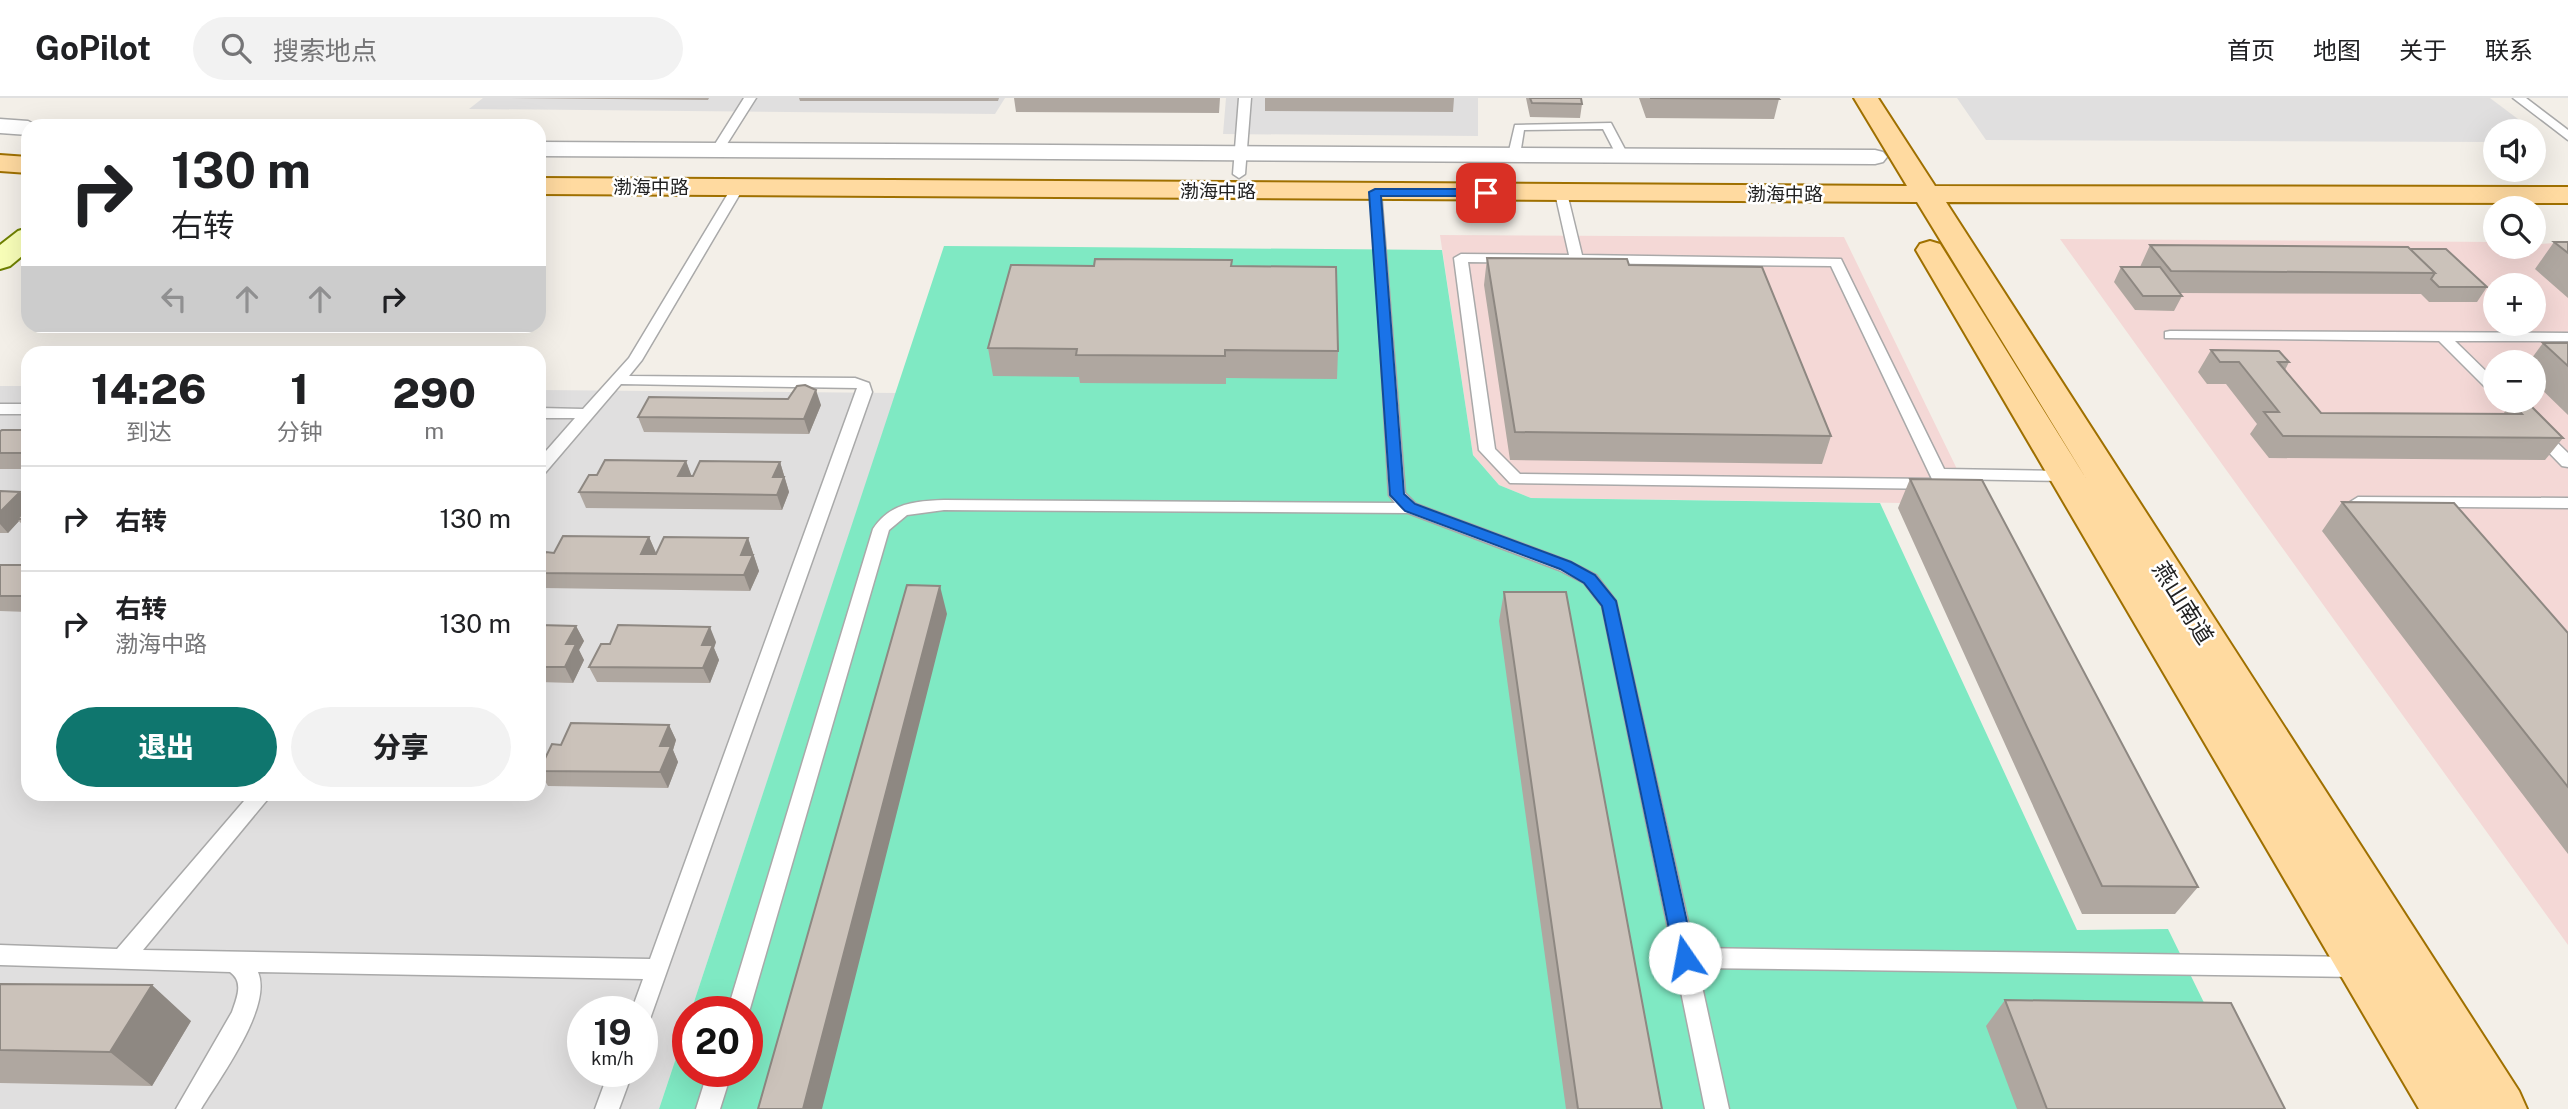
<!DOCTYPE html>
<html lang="zh">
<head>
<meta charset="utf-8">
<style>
  body { margin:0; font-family:"Public Sans","Noto Sans SC",sans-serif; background:#f2f2f2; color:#202124; height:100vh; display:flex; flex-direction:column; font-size:26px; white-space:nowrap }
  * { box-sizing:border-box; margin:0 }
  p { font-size:23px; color:#757577 }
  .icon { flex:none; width:38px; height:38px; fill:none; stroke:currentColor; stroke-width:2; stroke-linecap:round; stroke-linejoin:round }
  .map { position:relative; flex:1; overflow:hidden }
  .details { position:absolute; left:21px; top:248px; width:525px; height:455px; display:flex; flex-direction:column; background:#fff; border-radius:21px; box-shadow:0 7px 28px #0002 }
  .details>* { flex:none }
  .banner { position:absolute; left:21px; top:21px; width:525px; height:214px; border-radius:21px; box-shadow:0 7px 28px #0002; background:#fff; color:#202124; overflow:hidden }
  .fabs { position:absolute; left:2483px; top:21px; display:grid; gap:14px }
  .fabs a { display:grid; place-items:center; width:63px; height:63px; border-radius:50%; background:#fff; box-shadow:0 7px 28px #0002; font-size:35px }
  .speed { position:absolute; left:567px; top:898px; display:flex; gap:14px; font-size:35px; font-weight:700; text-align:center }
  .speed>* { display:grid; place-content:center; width:91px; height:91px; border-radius:50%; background:#fff; box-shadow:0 7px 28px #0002; line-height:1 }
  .speed small { font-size:18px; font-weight:400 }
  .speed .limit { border:10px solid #d22; background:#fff; color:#111 }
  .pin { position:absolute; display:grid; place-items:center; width:60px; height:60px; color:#fff; margin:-30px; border-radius:14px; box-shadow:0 4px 10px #0006 }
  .me { position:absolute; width:77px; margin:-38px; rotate:348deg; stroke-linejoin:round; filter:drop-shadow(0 0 5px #0008) }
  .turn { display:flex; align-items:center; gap:24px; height:147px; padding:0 35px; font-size:32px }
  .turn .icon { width:91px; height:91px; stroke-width:2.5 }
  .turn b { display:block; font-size:49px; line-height:60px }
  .lanes { display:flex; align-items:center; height:66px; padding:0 35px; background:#0003; justify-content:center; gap:35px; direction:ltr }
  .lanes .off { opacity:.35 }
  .eta { display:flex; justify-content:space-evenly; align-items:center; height:119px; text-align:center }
  .eta b { font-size:42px; font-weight:800; line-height:49px }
  .cta { display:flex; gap:14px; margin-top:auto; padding:14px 35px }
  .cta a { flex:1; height:80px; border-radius:42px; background:#0f766e; color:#fff; font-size:28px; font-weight:800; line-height:80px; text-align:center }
  .cta a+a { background:#f2f2f2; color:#202124 }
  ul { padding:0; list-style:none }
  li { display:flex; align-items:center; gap:21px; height:105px; padding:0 35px; border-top:2px solid #e0e0e0 }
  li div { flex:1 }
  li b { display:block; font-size:26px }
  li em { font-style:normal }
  header { display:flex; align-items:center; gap:42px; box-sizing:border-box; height:98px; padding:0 35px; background:#fff; border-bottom:2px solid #e0e0e0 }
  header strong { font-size:33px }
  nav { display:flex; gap:38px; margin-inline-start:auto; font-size:24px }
  .search { width:490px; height:63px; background:#f2f2f2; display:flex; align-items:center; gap:18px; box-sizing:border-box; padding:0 24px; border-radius:38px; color:#757577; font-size:26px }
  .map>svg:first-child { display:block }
  .residential { fill:#e0dfdf; fill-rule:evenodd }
  .commercial { fill:#f4d8d6; fill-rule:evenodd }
  .pitch { fill:#7fe9c3 }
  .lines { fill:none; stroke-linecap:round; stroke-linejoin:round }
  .service-casing { stroke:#a9a9a9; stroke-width:3 }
  .minor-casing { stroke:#a9a9a9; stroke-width:3 }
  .secondary-casing { stroke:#6f8100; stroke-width:4 }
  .primary-casing { stroke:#9f7000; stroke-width:4 }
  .service { fill:#fff; fill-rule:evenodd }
  .minor { fill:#fff; fill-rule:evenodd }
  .secondary { fill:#f9ffb9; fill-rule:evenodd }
  .primary { fill:#ffdaa0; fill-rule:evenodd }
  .wall { fill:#afa7a0 }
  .shaded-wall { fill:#8e8882 }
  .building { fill:#cbc2ba; stroke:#8e8882; stroke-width:2 }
  .route { fill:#1a73e8; stroke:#114b97; stroke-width:2 }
  .labels { text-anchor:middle; stroke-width:5; stroke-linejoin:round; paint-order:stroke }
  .far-street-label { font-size:19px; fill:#222; stroke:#fff }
  .street-label { font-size:23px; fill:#222; stroke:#fff }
</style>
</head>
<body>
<header>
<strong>GoPilot</strong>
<div class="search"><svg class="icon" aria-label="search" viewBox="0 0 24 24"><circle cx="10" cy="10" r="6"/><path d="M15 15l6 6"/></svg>搜索地点</div>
<nav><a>首页</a><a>地图</a><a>关于</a><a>联系</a></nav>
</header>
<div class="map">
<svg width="2568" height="1011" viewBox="0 0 2568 1011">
  <rect width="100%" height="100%" fill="#f3efe8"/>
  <path class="residential" d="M483,0H1005L995,16L469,11Z
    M1226,0H1478V38L1223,36Z
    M1957,0H2490L2534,33H2496L2495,44L1986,42Z
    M0,288H28V696H539V292L896,295L691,913L688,914V924L659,1011H0ZM583,914H642V973H583Z"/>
  <path class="commercial" d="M1440,137L1844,139L1974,406L1531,400L1499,387L1473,357Z
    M2060,141L2495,144L2496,149L2568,144V847ZM2496,187H2534V226H2496ZM2496,264H2534V303H2496Z"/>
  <path class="pitch" d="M944,148L1442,152L1473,357L1499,387L1531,400L1880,405L2077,832L2168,831L2256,1011H659L688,924V973H747V914L691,913Z"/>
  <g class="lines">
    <g class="service-casing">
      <path id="service" d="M744,0H756L720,57H712L710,54Z
        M1239,0H1251L1245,76L1239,80L1233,76Z
        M2513,0H2526L2568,32V42Z
        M1611,25L1628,57L1626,60H1618L1603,31L1524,32L1520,57L1514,61L1508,57L1515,27Z
        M738,85L744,89L642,262L629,278L855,280L869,285L872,294L650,921L642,924V914H631L643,881L258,874C273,909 219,981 201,1011H176L232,914C237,899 244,884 230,874L0,867V847L117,851L250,696H272L143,852L650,861L857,290L621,286L545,375L539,376V361L575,320H539V310L583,311L629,260L732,89Z
        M1371,91L1381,94L1405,395L1416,406L1571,464L1596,477L1616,503L1694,850L2357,859L2365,862L2368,869L2365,876L2357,879L1698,870L1729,1011H1705L1602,508L1584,485L1559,472L1408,415L944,412L907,417L889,432L749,914L747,918V914H727L873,431C890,405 915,403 944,402L1395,405L1389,397Z
        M1561,91L1567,95L1582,157L1841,161L1944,371L2067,373L2075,378L2067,383L1949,381L1951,386L1943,391L1510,385L1479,352L1454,160L1461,156L1569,157L1555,95ZM1468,164L1831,168L1932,381L1520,376L1495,351Z
        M2170,233L2568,235V243H2455L2496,283V296L2491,295L2439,243L2165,240V234Z
        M2499,303H2514L2568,355V369L2562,368Z
        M0,306H28V316H0Z
        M2358,399L2568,400V410L2352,408L2350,404Z
        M609,973H633L619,1011H595Z
        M708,973H732L720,1011H696Z"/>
    </g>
    <g class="minor-casing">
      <path id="minor" d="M0,21L28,23L38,28H28V37L0,35Z
        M539,44L1875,52L1883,54L1887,59L1883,64L1875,66L539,58Z"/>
    </g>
    <g class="secondary-casing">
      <path id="secondary" d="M28,130V153L10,168L0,171V147L18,133Z"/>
    </g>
    <g class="primary-casing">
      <path id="primary" d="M1854,0H1878L1935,88L2568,89V105L1946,104L2519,993L2527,1011H2419L1916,152L1920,146L1930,143L1940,146L2087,382L1917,104L539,96V80L1907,88Z
        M0,57L28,59V75L0,73Z"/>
    </g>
    <use href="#service" class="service"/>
    <use href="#minor" class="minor"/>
    <use href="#secondary" class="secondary"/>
    <use href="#primary" class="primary"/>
  </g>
  <path class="wall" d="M511,0H709L708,2Z
    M799,0H999L998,3H800Z
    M1014,0H1220L1219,15L1016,14Z
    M1265,0H1454L1453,14L1265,13Z
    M1526,0H1581L1582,6L1580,20L1530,19Z
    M1639,0H1778L1779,1L1774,21L1646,20Z
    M2554,144H2568V200L2535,171Z
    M2150,147L2410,151L2487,189L2477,204H2429L2421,196L2179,195L2182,198L2174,213L2135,212L2114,184L2121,169H2140Z
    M1487,160L1629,167L1831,338L1822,366L1510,362L1484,187Z
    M1232,168L1338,253L1337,281L1226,280V286L1080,285L1079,279L993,278L988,250Z
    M2543,245H2568V317L2534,284V264H2529Z
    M2211,252L2289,264L2285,272L2321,315L2503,316L2512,305L2563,340L2545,362L2269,360L2250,336L2257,326L2226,286H2207L2198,274Z
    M821,307L809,336L644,334L638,319Z
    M28,332V371H0V333Z
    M686,363L691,378H693L780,364L789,394L782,412L586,410L579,394L597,377Z
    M1910,381L2198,789L2175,816H2082L1898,410Z
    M0,393L20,394L28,403V433L19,423L8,435H0Z
    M2342,404L2568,535V756L2322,433Z
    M649,439L656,455L748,440L759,473L750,493L543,490L539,483V466L554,455Z
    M0,467H28V514L0,513Z
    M1504,494L1662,1011H1566L1499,523Z
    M539,527L576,528L584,543L579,552L584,562L573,585L539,584Z
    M716,544L714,550L719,562L710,585L597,584L589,569Z
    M669,627L676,642L673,652L678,664L668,690L548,688L539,673L561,647Z
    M0,886L191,923L152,988L0,985Z
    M2005,902L2285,1011H2017L1986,928Z"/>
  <path class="shaded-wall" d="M816,292L821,307L809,336L804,321Z
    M686,363L692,379L678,378Z
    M780,364L789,394L782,412L777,397L773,379Z
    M20,394L28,403V414L17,421L19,423L8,435L0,426V414Z
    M649,439L656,455L648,471L641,456Z
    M748,440L759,473L750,493L744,477L741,457Z
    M940,488L947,516L822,1011H803Z
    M576,528L584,543L579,552L584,562L573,585L565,569L566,546Z
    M710,529L716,544L714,550L719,562L710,585L703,570L702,547Z
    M669,627L676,642L673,652L678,664L668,690L660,674V648Z
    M152,887L191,923L152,988L110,954Z"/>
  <path class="building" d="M1530,0H1581L1582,6L1532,5Z
    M1650,0H1778L1779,1Z
    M2554,144H2568V155Z
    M2150,147L2408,149L2435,175L2171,173Z
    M2410,151H2446L2487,189H2439L2431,181L2435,175Z
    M1487,160L1627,161L1629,167L1762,169L1831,338L1515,334Z
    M1095,161L1232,162L1231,168L1336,169L1338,253L1225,252V258L1076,257L1077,251L988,250L1011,167L1094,168Z
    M2121,169H2160L2182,198H2143Z
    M2543,245H2568V268Z
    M2211,252L2279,253L2289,264H2278L2321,315L2522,316L2512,305H2528L2563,340L2283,338L2264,314H2279L2239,264H2220Z
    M805,287L816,292L804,321L638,319L649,299L788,301L797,288Z
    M2,332H28V355H0V333Z
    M605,362L686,363L678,378H693L700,363L780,364L773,379H784L777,397L579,394L589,377H597Z
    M1910,381L1982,382L2198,789L2102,788Z
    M0,393L20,394L0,414Z
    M2342,404L2454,405L2568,535V689Z
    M28,410V421H17Z
    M563,438L649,439L641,456H656L664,439L748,440L741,457H753L744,477L539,475V466L546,454L554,455Z
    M0,467H28V495L25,498H0Z
    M907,487L940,488L803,1011H758Z
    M1504,494H1566L1662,1011H1578Z
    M539,527L576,528L566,546H576L565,569H539Z
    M618,527L710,529L702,547H713L703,570L589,569L601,546H610Z
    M571,625L669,627L660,648H671L660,674L539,673L552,646L561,647Z
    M0,886L152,887L110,954L0,952Z
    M2005,902L2231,905L2285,1011H2047Z"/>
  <path class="route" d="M1375,91H1486L1492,95L1486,98H1381L1404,396L1415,406L1571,464L1595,477L1616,503L1695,860L1692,867L1685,869L1678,867L1675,860L1602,508L1584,485L1560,471L1405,413L1390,397L1369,94Z"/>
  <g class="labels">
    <g class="far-street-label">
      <text x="651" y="96">渤海中路</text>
      <text x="1218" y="100">渤海中路</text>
      <text x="1785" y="103">渤海中路</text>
    </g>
    <g class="street-label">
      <text transform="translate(2183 505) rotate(58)" y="8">燕山南道</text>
    </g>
  </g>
</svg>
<div class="fabs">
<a><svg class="icon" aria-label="sound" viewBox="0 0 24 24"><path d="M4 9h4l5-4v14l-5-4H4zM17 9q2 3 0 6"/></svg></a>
<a><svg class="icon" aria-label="search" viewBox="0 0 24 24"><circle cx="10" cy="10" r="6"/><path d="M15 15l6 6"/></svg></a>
<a>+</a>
<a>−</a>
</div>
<div class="speed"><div>19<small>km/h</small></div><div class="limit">20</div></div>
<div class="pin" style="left:1486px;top:95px;background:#d93025"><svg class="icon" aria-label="arrive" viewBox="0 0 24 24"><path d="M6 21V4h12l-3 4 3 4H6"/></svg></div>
<svg class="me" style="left:1685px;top:860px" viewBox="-20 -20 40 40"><circle r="19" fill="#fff"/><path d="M0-13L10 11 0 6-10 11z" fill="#1a73e8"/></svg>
<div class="banner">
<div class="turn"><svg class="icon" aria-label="right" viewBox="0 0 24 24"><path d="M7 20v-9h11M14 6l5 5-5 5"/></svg><div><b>130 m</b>右转</div></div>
<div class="lanes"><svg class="icon off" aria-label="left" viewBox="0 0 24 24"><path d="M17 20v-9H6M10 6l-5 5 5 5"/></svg><svg class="icon off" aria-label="ahead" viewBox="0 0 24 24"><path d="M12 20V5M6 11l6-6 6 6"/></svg><svg class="icon off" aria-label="ahead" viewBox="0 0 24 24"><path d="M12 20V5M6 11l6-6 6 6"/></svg><svg class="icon" aria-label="right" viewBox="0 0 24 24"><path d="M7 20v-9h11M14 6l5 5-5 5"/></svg></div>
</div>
<section class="details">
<div class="eta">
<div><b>14:26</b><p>到达</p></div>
<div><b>1</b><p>分钟</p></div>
<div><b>290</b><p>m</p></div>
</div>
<ul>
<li><svg class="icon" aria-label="right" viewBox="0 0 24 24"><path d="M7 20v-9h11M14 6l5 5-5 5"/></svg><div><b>右转</b></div><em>130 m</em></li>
<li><svg class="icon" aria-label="right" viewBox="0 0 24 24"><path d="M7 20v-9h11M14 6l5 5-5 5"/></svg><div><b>右转</b><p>渤海中路</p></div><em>130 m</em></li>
</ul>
<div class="cta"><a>退出</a><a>分享</a></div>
</section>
</div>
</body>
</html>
